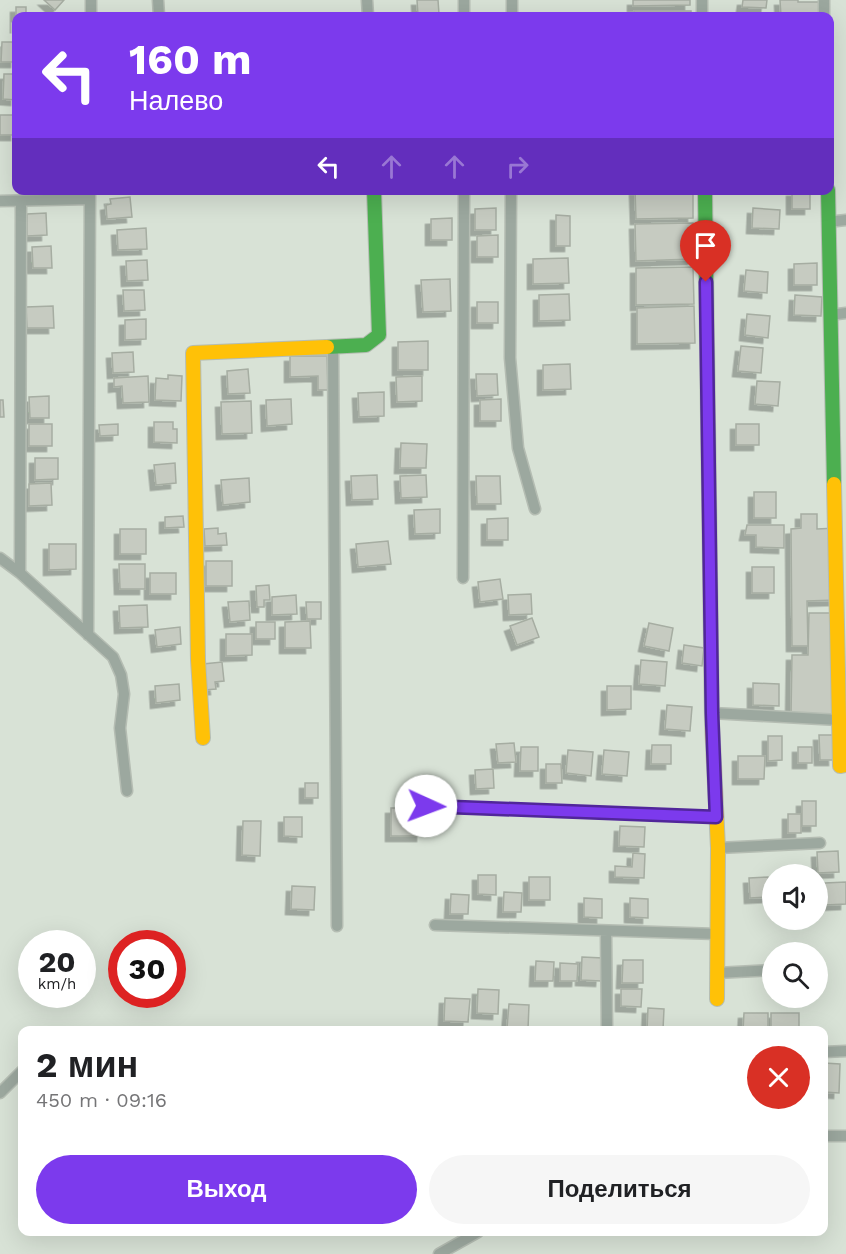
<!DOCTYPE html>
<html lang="ru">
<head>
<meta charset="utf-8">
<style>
  body { margin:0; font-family:"Work Sans",sans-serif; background:#f6f6f6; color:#202124; height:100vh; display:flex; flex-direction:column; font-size:22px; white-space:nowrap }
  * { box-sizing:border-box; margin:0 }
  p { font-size:20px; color:#757577 }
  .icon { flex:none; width:33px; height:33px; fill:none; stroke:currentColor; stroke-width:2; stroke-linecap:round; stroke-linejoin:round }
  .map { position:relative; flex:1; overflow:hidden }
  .drawer { position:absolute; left:18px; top:1026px; width:810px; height:210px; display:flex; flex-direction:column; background:#fff; border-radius:12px; box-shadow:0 6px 24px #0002 }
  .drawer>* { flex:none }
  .guide { position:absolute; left:12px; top:12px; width:822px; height:183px; border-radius:12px; box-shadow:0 6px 24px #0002; background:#7c3aed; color:#fff; overflow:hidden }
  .buttons { position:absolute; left:762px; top:864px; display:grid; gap:12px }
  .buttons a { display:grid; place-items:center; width:66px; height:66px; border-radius:50%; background:#fff; box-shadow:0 6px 24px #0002; font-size:30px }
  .speed { position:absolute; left:18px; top:930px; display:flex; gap:12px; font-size:30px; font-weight:700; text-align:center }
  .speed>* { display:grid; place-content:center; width:78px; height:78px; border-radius:50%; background:#fff; box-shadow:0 6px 24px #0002; line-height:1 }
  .speed small { font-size:15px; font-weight:400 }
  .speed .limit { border:9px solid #d22; background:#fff; color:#111 }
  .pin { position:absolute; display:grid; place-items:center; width:51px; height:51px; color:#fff; margin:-62px -26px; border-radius:50% 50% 50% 0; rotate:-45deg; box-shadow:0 0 6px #0007 }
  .pin .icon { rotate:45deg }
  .me { position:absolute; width:66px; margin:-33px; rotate:92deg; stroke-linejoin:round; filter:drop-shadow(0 0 4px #0008) }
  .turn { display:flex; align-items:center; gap:21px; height:126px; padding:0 18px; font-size:27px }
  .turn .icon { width:78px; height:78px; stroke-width:2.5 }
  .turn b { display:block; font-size:42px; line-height:51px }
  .lanes { display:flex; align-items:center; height:57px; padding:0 18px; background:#0003; justify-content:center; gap:30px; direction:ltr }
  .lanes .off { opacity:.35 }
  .round { display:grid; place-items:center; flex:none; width:63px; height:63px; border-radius:32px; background:#f6f6f6 }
  .overview { display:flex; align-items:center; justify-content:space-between; height:102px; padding:0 18px }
  h1 { font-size:36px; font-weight:700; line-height:45px }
  .action { display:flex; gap:12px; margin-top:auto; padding:12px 18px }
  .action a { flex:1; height:69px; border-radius:36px; background:#7c3aed; color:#fff; font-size:24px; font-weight:700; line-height:69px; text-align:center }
  .action a+a { background:#f6f6f6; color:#202124 }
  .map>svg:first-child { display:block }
  .building { fill:#c6cbc1; stroke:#a6ada2; stroke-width:1.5; filter:url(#shadow) }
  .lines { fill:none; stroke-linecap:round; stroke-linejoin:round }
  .street-casing { stroke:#b5bdb3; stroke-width:13 }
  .fast-casing { stroke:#b5bdb3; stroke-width:16 }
  .slow-casing { stroke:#b5bdb3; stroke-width:16 }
  .street { stroke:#9ca89f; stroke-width:10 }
  .fast { stroke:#4caf50; stroke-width:14 }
  .slow { stroke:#ffc107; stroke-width:14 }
  .route-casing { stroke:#51269a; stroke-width:15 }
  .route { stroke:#7c3aed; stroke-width:10 }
</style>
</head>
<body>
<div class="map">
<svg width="846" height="1254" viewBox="0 0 846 1254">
  <defs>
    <filter id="shadow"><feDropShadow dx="-5.5" dy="5.5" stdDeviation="0" flood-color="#0004"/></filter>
  </defs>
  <rect width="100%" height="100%" fill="#d8e2d6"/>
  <path class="building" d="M44,0H64L55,10Z
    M417,0H438L439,14L418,15Z
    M633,0H690V5L633,6Z
    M743,0H767L766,8L742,7Z
    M780,0H798V2H825V16H781Z
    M16,7H26V16H16V28Z
    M634,11H691V16H634Z
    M2,42H16V62H1Z
    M4,74H16V100L3,99Z
    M0,115H16V135H0Z
    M635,190H693V218L636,219Z
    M792,191H810V209H792Z
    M130,197L132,217L107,219L106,205L111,204L110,199Z
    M496,208V230H475V209Z
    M753,208L780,210L779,229L752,228Z
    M46,213L47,235L27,236V214Z
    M556,215L570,216V246H556Z
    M452,218V240H431V219Z
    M693,223V259L636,261L635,224Z
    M146,228L147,249L118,250L117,230Z
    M498,235V257H477V236Z
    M51,246L52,268H33L32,247Z
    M568,258L569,283L533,284V259Z
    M147,260L148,280L127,281L126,261Z
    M817,263V285H794V264Z
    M693,267L694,304L636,305V268Z
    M746,270L768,272L767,293L744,291Z
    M450,279L451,311L423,312L421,280Z
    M123,290H144L145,310L124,311Z
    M569,294L570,320L539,321V295Z
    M795,295L822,297L821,316L794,315Z
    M477,302H498V323H477Z
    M53,306L54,328H27L26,307Z
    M694,306L695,343L637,344V308Z
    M747,314L770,316L768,338L745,335Z
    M146,319V339L125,340V320Z
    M428,341V370H398V342Z
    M741,346L763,348L761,373L738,371Z
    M133,352L134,372L113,373L112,353Z
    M290,356H327L328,390H318V376L290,377Z
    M570,364L571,389L543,390V365Z
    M248,369L250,393L228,394L227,371Z
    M476,374H497L498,395L477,396Z
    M168,375L182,376L181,401L155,400L156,378L168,379Z
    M148,376L149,402L123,403L122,386L114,387V378Z
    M422,376V401L397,402L396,377Z
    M757,381L780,382L778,406L755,404Z
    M384,392V416L359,417L358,393Z
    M49,396V418H30L29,397Z
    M291,399L292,424L267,426L266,400Z
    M501,399V421H480V400Z
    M0,400H3L4,417H0Z
    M251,401L252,433L222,434L221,402Z
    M154,422H173V429H177V443L154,442Z
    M29,424H52V446H29Z
    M118,424V435L100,436L99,425Z
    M736,424H759V445H736Z
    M401,443L427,444L426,468H400Z
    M35,458H58V479L35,480Z
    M175,463L176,483L156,485L154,465Z
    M377,475L378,499L352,500L351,476Z
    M426,475L427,497L401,498L400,476Z
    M476,476H500L501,504H477Z
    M249,478L250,502L223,505L221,480Z
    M51,483L52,505L29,506V484Z
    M754,492H776V518H754Z
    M440,509V533L415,534L414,510Z
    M801,514H817V529L836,528L837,600L807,601L808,646H792L791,529L801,528Z
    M183,516L184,527L165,528V517Z
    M508,518V540H487V519Z
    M747,525H784V548L756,547V535H745Z
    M218,528V534L226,533L227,545L205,546L204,529Z
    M120,529H146V554H120Z
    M388,541L391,564L358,567L356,544Z
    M49,544H76V569L49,570Z
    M206,561H232V586H206Z
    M119,564H145V589H120Z
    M752,567H774V593H752Z
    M150,573H176V594H150Z
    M500,579L503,599L480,602L478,582Z
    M269,585L270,600H264V607H257L256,586Z
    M531,594L532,614L509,615L508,595Z
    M296,595L297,614L272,615V597Z
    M249,601L250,620L230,622L228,602Z
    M306,602H321V619H307Z
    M147,605L148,627L120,628L119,606Z
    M809,613H836V715H791L792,655H808Z
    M532,618L539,637L517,645L510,626Z
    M310,621L311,648H285V622Z
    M256,622H275V639H256Z
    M649,623L673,628L669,651L644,646Z
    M180,627L181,644L157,647L155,630Z
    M226,634H252V655L226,656Z
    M684,645L704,648L702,666L682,663Z
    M641,660L667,662L665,686L639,684Z
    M222,662L224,681L215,682L216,689L205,690L203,664Z
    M753,683L779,684V706L753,705Z
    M179,684L180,700L156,703L155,686Z
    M607,686H631V709L607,710Z
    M667,705L692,707L690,731L665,729Z
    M819,735H833L834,760H820Z
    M768,736H782V760L768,761Z
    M514,743L516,762L498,763L496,744Z
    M652,745H671V764H651Z
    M521,747H538V771H520Z
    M798,747H812V763H798Z
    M568,750L593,752L591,776L566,773Z
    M604,750L629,752L627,776L602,774Z
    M738,756H765L764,779H738Z
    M546,764H561L562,783H546Z
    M493,769L494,788L476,789L475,770Z
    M305,783H318V798H305Z
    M802,801H816V826H802Z
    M391,808H422V836H391Z
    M788,814H801V833H788Z
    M284,817H302V837L284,836Z
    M243,821H261L260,856L242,855Z
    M620,826L645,827L644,847L619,846Z
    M838,851L839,872L818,873L817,852Z
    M633,853L645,854L644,878L615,877V866L632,867Z
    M478,875H496V895L478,894Z
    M529,877H550V900H529Z
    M768,877V897L750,898L749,878Z
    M846,882V904L825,905V883Z
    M292,886L315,887L314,910L291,909Z
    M504,892L522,893L521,912H503Z
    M451,894L469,895L468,914H450Z
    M584,898L602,899V918L584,917Z
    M630,898L648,899V918L630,917Z
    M582,957L603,958L601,981L581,980Z
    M623,960H643V983H622Z
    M536,961L554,962L553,981H535Z
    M560,963L578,964L577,981H560Z
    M478,989L499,990L498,1014L477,1013Z
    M621,989H642L641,1007L621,1006Z
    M445,998L470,999L468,1022L444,1021Z
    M509,1004L529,1005L528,1029L507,1028Z
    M648,1008L664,1009L663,1030H647Z
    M744,1013H768V1030H743Z
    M771,1013H799V1029L771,1028Z
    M824,1063L840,1064L839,1093L824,1092Z"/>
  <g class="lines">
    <g class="street-casing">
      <path id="street" d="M158,0L159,16
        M367,0L368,16
        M512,0V16
        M702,0V16
        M824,0V16
        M91,16V0
        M464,16V0
        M511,190L510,358L518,448L535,509
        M0,201L90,199
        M828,222L846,220
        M830,315L846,313
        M333,347L337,926
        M0,558L20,573L113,657L121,675L124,694L120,728L127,791
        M20,573L21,201
        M463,578L464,190
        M88,635L90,190
        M712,713L839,720
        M426,806L716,817
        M718,848L820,843
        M435,925L717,934
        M606,932L607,1030
        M717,973L772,970
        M824,1052L846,1051
        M0,1093L22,1071
        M824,1136H846
        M439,1254L478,1232"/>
    </g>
    <g class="fast-casing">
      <path id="fast" d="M705,190L712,723
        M828,190L834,484
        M327,347L366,345L379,335L374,190"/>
    </g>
    <g class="slow-casing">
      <path id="slow" d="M834,484L840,766L846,765
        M712,723L718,848L717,999
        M203,738L198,660L193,353L327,347"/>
    </g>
    <use href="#street" class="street"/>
    <use href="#fast" class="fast"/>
    <use href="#slow" class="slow"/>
  </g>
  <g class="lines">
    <g class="route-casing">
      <path id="route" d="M426,806L716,817L712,713L706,282"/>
    </g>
    <use href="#route" class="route"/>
  </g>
</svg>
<div class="buttons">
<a><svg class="icon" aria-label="sound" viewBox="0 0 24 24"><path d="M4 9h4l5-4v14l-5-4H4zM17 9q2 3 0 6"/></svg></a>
<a><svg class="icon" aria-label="search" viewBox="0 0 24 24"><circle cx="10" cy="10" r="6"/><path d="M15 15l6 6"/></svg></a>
</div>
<div class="speed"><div>20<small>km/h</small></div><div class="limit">30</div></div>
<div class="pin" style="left:706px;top:282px;background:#d93025"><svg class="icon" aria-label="arrive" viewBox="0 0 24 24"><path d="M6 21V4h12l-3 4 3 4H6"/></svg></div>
<svg class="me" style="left:426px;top:806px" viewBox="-20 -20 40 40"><circle r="19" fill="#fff"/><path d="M0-13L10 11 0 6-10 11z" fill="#7c3aed"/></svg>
<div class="guide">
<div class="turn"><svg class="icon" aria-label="left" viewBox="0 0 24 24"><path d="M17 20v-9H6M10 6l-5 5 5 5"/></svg><div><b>160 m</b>Налево</div></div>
<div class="lanes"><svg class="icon" aria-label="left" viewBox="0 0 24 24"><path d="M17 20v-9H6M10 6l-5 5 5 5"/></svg><svg class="icon off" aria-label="ahead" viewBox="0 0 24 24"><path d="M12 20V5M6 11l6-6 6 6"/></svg><svg class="icon off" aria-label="ahead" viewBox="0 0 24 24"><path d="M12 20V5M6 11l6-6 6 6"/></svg><svg class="icon off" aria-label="right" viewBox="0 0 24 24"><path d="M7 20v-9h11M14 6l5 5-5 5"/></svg></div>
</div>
<section class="drawer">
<div class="overview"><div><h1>2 мин</h1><p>450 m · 09:16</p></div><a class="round" style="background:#d93025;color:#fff"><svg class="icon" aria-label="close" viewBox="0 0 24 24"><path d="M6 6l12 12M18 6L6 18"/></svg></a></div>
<div class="action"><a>Выход</a><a>Поделиться</a></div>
</section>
</div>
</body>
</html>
